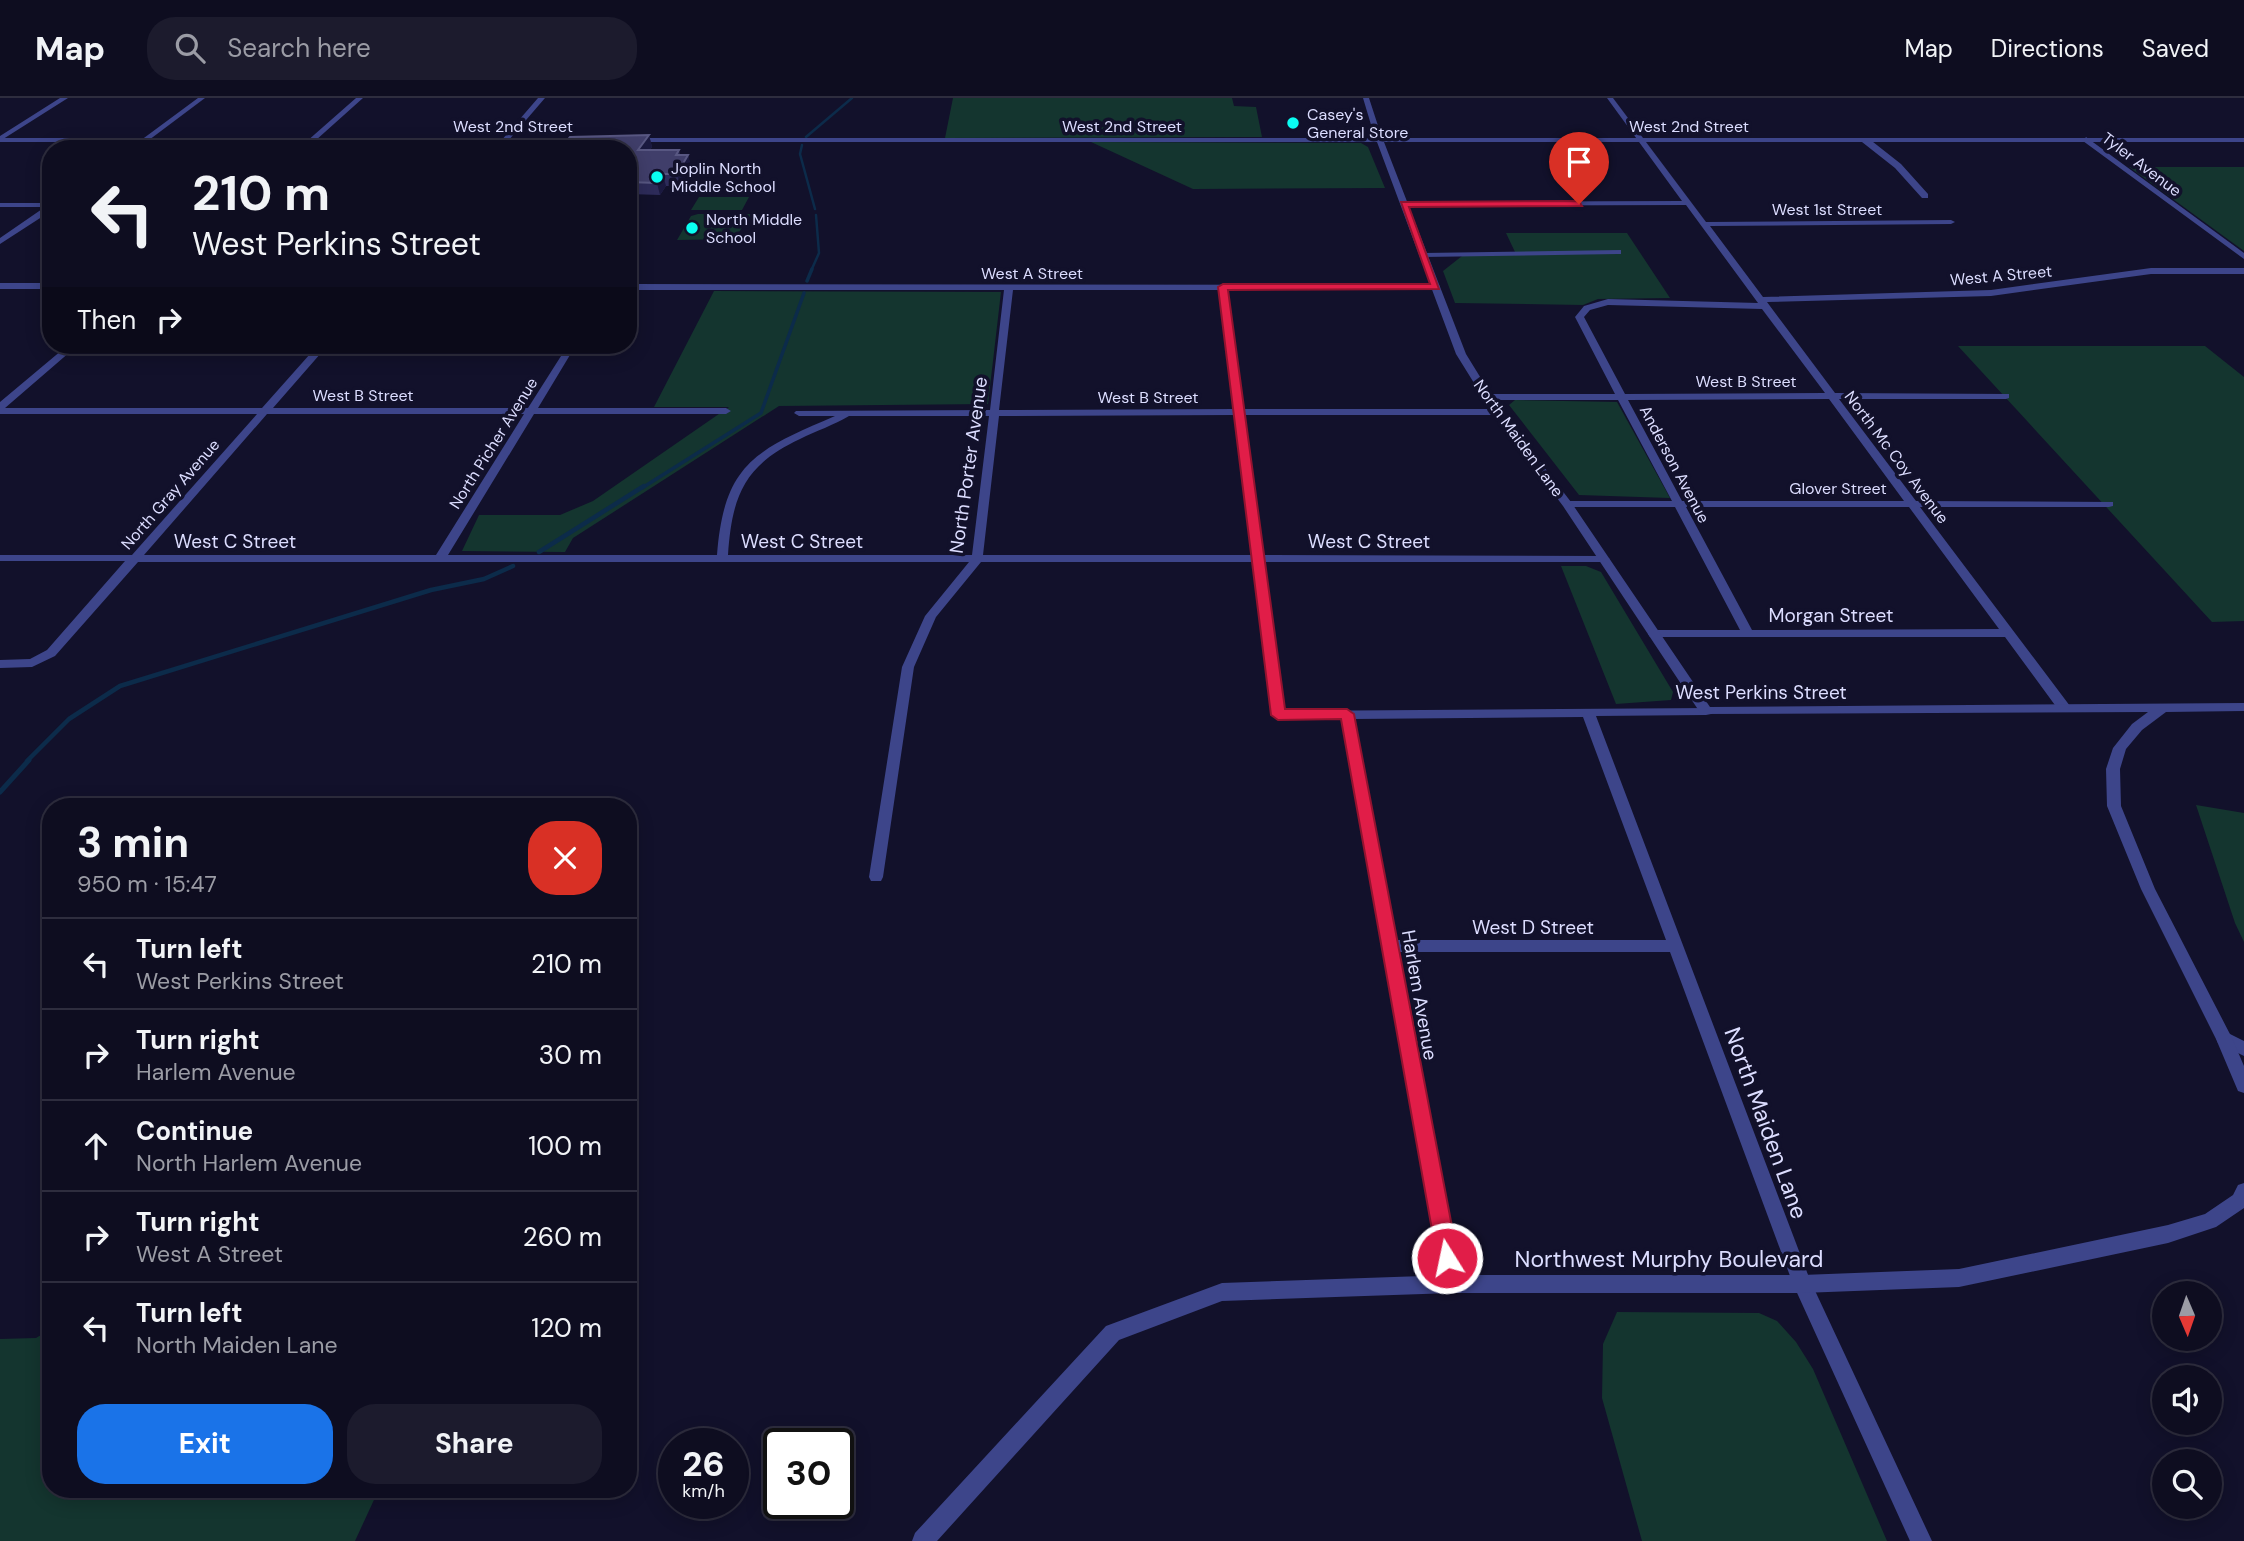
<!DOCTYPE html>
<html lang="en">
<head>
<meta charset="utf-8">
<style>
  body { margin:0; font-family:"DM Sans",sans-serif; background:#1c1b2d; color:#f1f3f6; height:100vh; display:flex; flex-direction:column; font-size:26px; white-space:nowrap }
  * { box-sizing:border-box; margin:0 }
  p { font-size:23px; color:#9b9ca5 }
  .icon { flex:none; width:38px; height:38px; fill:none; stroke:currentColor; stroke-width:2; stroke-linecap:round; stroke-linejoin:round }
  .map { position:relative; flex:1; overflow:hidden }
  .drawer { position:absolute; left:42px; top:700px; width:595px; height:700px; display:flex; flex-direction:column; background:#0e0d20; border-radius:28px; box-shadow:0 4px 18px #0003,0 0 0 2px #2e2d3e }
  .drawer>* { flex:none }
  .top-card { position:absolute; left:42px; top:42px; width:595px; height:214px; border-radius:28px; box-shadow:0 4px 18px #0003,0 0 0 2px #2e2d3e; background:#0e0d20; color:#f1f3f6; overflow:hidden }
  .needle { width:46px; rotate:178deg }
  .tools { position:absolute; left:2152px; top:1183px; display:grid; gap:14px }
  .tools a { display:grid; place-items:center; width:70px; height:70px; border-radius:50%; background:#0e0d20; box-shadow:0 4px 18px #0003,0 0 0 2px #2e2d3e; font-size:35px }
  .speed { position:absolute; left:658px; top:1330px; display:flex; gap:14px; font-size:35px; font-weight:700; text-align:center }
  .speed>* { display:grid; place-content:center; width:91px; height:91px; border-radius:50%; background:#0e0d20; box-shadow:0 4px 18px #0003,0 0 0 2px #2e2d3e; line-height:1 }
  .speed small { font-size:18px; font-weight:400 }
  .speed .limit { border:4px solid #111; border-radius:10px; background:#fff; color:#111 }
  .pin { position:absolute; display:grid; place-items:center; width:60px; height:60px; color:#fff; margin:-72px -30px; border-radius:50% 50% 50% 0; rotate:-45deg; box-shadow:0 0 7px #0007 }
  .pin .icon { rotate:45deg }
  .me { position:absolute; width:77px; margin:-38px; rotate:350deg; stroke-linejoin:round; filter:drop-shadow(0 0 5px #0008) }
  .turn { display:flex; align-items:center; gap:24px; height:147px; padding:0 35px; font-size:32px }
  .turn .icon { width:91px; height:91px; stroke-width:2.5 }
  .turn b { display:block; font-size:49px; line-height:60px }
  .then { display:flex; align-items:center; height:66px; padding:0 35px; background:#0003; gap:14px; font-size:26px }
  .round { display:grid; place-items:center; flex:none; width:74px; height:74px; border-radius:28px; background:#1c1b2d }
  .overview { display:flex; align-items:center; justify-content:space-between; height:119px; padding:0 35px }
  h1 { font-size:42px; font-weight:700; line-height:52px }
  .cta { display:flex; gap:14px; margin-top:auto; padding:14px 35px }
  .cta a { flex:1; height:80px; border-radius:28px; background:#1a73e8; color:#fff; font-size:28px; font-weight:700; line-height:80px; text-align:center }
  .cta a+a { background:#1c1b2d; color:#f1f3f6 }
  ul { padding:0; list-style:none }
  li { display:flex; align-items:center; gap:21px; height:91px; padding:0 35px; border-top:2px solid #2e2d3e }
  li div { flex:1 }
  li b { display:block; font-size:26px }
  li em { font-style:normal }
  header { display:flex; align-items:center; gap:42px; box-sizing:border-box; height:98px; padding:0 35px; background:#0e0d20; border-bottom:2px solid #2e2d3e }
  header strong { font-size:33px }
  nav { display:flex; gap:38px; margin-inline-start:auto; font-size:24px }
  .search { width:490px; height:63px; background:#1c1b2d; display:flex; align-items:center; gap:18px; box-sizing:border-box; padding:0 24px; border-radius:28px; color:#9b9ca5; font-size:26px }
  .map>svg:first-child { display:block }
  .green { fill:#14352f }
  .lines { fill:none; stroke-linecap:round; stroke-linejoin:round }
  .stream-far3 { stroke:#0c2b4a; stroke-width:2.5 }
  .stream-far2 { stroke:#0c2b4a; stroke-width:3.5 }
  .stream-far1 { stroke:#0c2b4a; stroke-width:4.5 }
  .stream { stroke:#0c2b4a; stroke-width:5 }
  .minor { fill:#3d458a; fill-rule:evenodd }
  .tertiary { fill:#3d458a; fill-rule:evenodd }
  .wall { fill:#2d2b59 }
  .shaded-wall { fill:#1a193f }
  .building { fill:#403e6a; stroke:#585782; stroke-width:2 }
  .route { fill:#e11d48; stroke:#92132f; stroke-width:2 }
  .poi-dot { fill:#0afdf2; stroke:#12112b; stroke-width:2.5 }
  .labels { text-anchor:middle; stroke-width:7; stroke-linejoin:round; paint-order:stroke }
  .far-poi-label { font-size:16px; fill:#dcddff; stroke:#12112b; text-anchor:start }
  .far-street-label { font-size:16px; fill:#dcddff; stroke:#12112b }
  .street-label { font-size:19px; fill:#dcddff; stroke:#12112b }
  .near-street-label { font-size:23px; fill:#dcddff; stroke:#12112b }
</style>
</head>
<body>
<header>
<strong>Map</strong>
<div class="search"><svg class="icon" aria-label="search" viewBox="0 0 24 24"><circle cx="10" cy="10" r="6"/><path d="M15 15l6 6"/></svg>Search here</div>
<nav><a>Map</a><a>Directions</a><a>Saved</a></nav>
</header>
<div class="map">
<svg width="2244" height="1443" viewBox="0 0 2244 1443">
  <rect width="100%" height="100%" fill="#12112b"/>
  <path class="green" d="M953,0H1232L1234,8L1256,9L1262,39L945,40Z
    M1091,44L1361,45L1368,49L1385,90L1193,91Z
    M2129,69H2244V153Z
    M699,99H749L742,112H691Z
    M698,116H752L734,141L677,142L691,118Z
    M1506,135H1627L1670,200L1598,201L1583,207L1455,205L1443,173L1462,158L1515,154Z
    M714,193L1001,194L988,306L779,308L573,440L565,454L462,453L479,417H560L593,403L729,309H654Z
    M1958,248H2205L2244,279V523L2212,524Z
    M1515,302L1617,304L1670,400L1579,397L1509,307Z
    M1561,468H1586L1601,474L1673,594L1671,602L1616,606Z
    M2196,707L2244,715V844L2235,825Z
    M1617,1214L1759,1215L1777,1223L1796,1244L1813,1271L1887,1443H1642L1602,1300L1603,1246Z
    M51,1231V1391H379L355,1443H0V1241L36,1240Z"/>
  <g class="lines">
    <path class="stream-far3" d="M806,39L852,0
      M802,47L800,56L815,111
      M811,173L819,155L816,117"/>
    <path class="stream-far2" d="M807,183L812,171
      M642,390L761,315L804,195"/>
    <path class="stream-far1" d="M539,454L644,388
      M27,663L69,621L120,588L431,492L484,481L513,468"/>
    <path class="stream" d="M0,694L29,662"/>
    <path class="minor" d="M60,0H68L0,43V38Z
      M198,0H205L137,51H129Z
      M356,0H363L306,51H298Z
      M538,0H545L501,51H494Z
      M1607,0H1613L1706,124L1951,122L1955,124L1951,126L1710,128L1763,199L1991,192L2151,170H2244V176H2151L1991,198L1767,204L1835,295L2009,296V300L2006,301H1839L1916,403L2113,404V408L2109,409H1920L2070,608L2071,611L2070,614H2060L2005,539H1650L1648,536L1650,533L1654,532H1740L1675,409H1567L1562,406L1567,403H1672L1618,302H1486L1481,299L1486,296H1615L1575,219L1584,208L1608,201L1758,205L1686,107L1404,108L1400,106L1404,104L1682,103ZM1608,207L1762,211L1825,295L1625,296L1584,219L1590,212ZM1829,301L1904,403H1682L1628,302ZM1686,409H1909L1999,531L1752,532Z
      M2086,39L2244,155V161L2083,43Z
      M1862,40H1868L1901,66L1928,96V100H1922L1895,70L1862,44Z
      M0,105H51V113L0,146V140L45,109H0Z
      M1621,152V156H1618L1423,159L1419,157L1423,155Z
      M0,185H51V191H0Z
      M628,186L1439,187L1440,189L1436,192H1228L1244,311H1497L1502,314L1497,317H1244L1263,457L1604,458L1610,461L1604,464H1264L1284,613L1711,610L1712,613L1711,616L1706,617L1596,618L1810,1182L1932,1443H1910L1793,1186L1670,854H1399L1461,1186L1459,1193L1452,1195L1445,1193L1341,621H1278L1272,617L1253,464H981L936,519L914,569L883,779L881,783H871L869,779L902,569L925,518L969,464H138L55,558L32,569L0,570V562L30,561L47,552L125,463H0V457H132L257,316H0V304L68,247H78L5,310H262L318,247H328L273,310H528L568,247H576L538,310H726L731,313L726,316H534L448,457H717C724,365 756,352 835,318H799L794,315L796,313L990,312L1004,192H628ZM1013,192H1219L1234,311L999,312ZM267,316H524L436,457H144ZM1235,317L1252,457H983L999,318ZM849,318H989L972,457H728C732,398 744,367 800,341C816,333 834,327 849,318ZM1583,619L1666,842H1396L1354,621Z
      M2224,933L2244,943V958L2218,945L2216,940L2218,935Z"/>
    <path class="tertiary" d="M1363,0H1369L1382,40H2244V44H1384L1466,256L1501,313L1571,404L1710,609L2244,605V613L2166,614L2142,632L2126,651L2120,671L2121,708L2155,791L2232,940L2244,968V995L2238,993L2216,941L2141,791L2107,708L2106,671L2113,650L2132,626L2148,614L1701,616L1563,408L1492,314L1456,256L1377,44H631L627,42L631,40H1375Z
      M0,40H587L591,42L587,44H0Z
      M2244,1085V1110L2216,1129L2168,1145L1959,1189L1802,1195H1452L1222,1203L1119,1242L937,1443H912L915,1435L1106,1228L1222,1185L1452,1177H1802L1959,1171L2168,1127L2205,1116L2233,1097L2238,1087Z"/>
  </g>
  <path class="wall" d="M649,37L652,49L650,52H679L680,57H688L691,69L680,88H666L660,97L628,96V51Z"/>
  <path class="shaded-wall" d="M649,37L652,49L641,64L638,52Z
    M688,57L691,69L680,88L677,76Z
    M663,76L666,88L660,97L657,85Z"/>
  <path class="building" d="M649,37L638,52H679L676,57H688L677,76H663L657,85L628,84V51H560L570,39Z"/>
  <path class="route" d="M1579,103L1582,108L1409,109L1439,191L1228,192L1285,611H1347L1354,616L1458,1160L1455,1167L1447,1170L1440,1167L1437,1160L1341,621L1278,622L1271,617L1218,189L1223,186H1430L1401,104Z"/>
  <g class="poi-dot">
    <circle cx="1293" cy="25" r="7"/>
    <circle cx="657" cy="79" r="7"/>
    <circle cx="692" cy="130" r="7"/>
  </g>
  <g class="labels">
    <g class="far-poi-label">
      <text x="1307" y="22">Casey's<tspan x="1307" dy="18">General Store</tspan></text>
      <text x="671" y="76">Joplin North<tspan x="671" dy="18">Middle School</tspan></text>
      <text x="706" y="127">North Middle<tspan x="706" dy="18">School</tspan></text>
    </g>
    <g class="far-street-label">
      <text x="513" y="34">West 2nd Street</text>
      <text x="1122" y="34">West 2nd Street</text>
      <text x="1689" y="34">West 2nd Street</text>
      <text transform="translate(2142 66) rotate(37)" y="6">Tyler Avenue</text>
      <text x="1827" y="117">West 1st Street</text>
      <text x="1032" y="181">West A Street</text>
      <text transform="translate(2001 177) rotate(-5)" y="6">West A Street</text>
      <text x="1746" y="289">West B Street</text>
      <text x="363" y="303">West B Street</text>
      <text x="1148" y="305">West B Street</text>
      <text transform="translate(1519 340) rotate(54)" y="6">North Maiden Lane</text>
      <text transform="translate(493 345) rotate(-58)" y="6">North Picher Avenue</text>
      <text transform="translate(1897 359) rotate(53)" y="6">North Mc Coy Avenue</text>
      <text transform="translate(1675 366) rotate(62)" y="6">Anderson Avenue</text>
      <text x="1838" y="396">Glover Street</text>
      <text transform="translate(170 396) rotate(-49)" y="6">North Gray Avenue</text>
    </g>
    <g class="street-label">
      <text transform="translate(968 367) rotate(-82)" y="7">North Porter Avenue</text>
      <text x="235" y="450">West C Street</text>
      <text x="802" y="450">West C Street</text>
      <text x="1369" y="450">West C Street</text>
      <text x="1831" y="524">Morgan Street</text>
      <text x="1761" y="601">West Perkins Street</text>
      <text x="1533" y="836">West D Street</text>
      <text transform="translate(1420 897) rotate(80)" y="7">Harlem Avenue</text>
    </g>
    <g class="near-street-label">
      <text transform="translate(1766 1025) rotate(70)" y="8">North Maiden Lane</text>
      <text x="1669" y="1169">Northwest Murphy Boulevard</text>
    </g>
  </g>
</svg>
<div class="tools">
<a><svg class="needle" viewBox="-14 -14 28 28"><path d="M0-13l5 13h-10z" fill="#e53935"/><path d="M0 13l5-13h-10z" fill="#9b9ca5"/></svg></a>
<a><svg class="icon" aria-label="sound" viewBox="0 0 24 24"><path d="M4 9h4l5-4v14l-5-4H4zM17 9q2 3 0 6"/></svg></a>
<a><svg class="icon" aria-label="search" viewBox="0 0 24 24"><circle cx="10" cy="10" r="6"/><path d="M15 15l6 6"/></svg></a>
</div>
<div class="speed"><div>26<small>km/h</small></div><div class="limit">30</div></div>
<div class="pin" style="left:1579px;top:106px;background:#d93025"><svg class="icon" aria-label="arrive" viewBox="0 0 24 24"><path d="M6 21V4h12l-3 4 3 4H6"/></svg></div>
<svg class="me" style="left:1447px;top:1160px" viewBox="-20 -20 40 40"><circle r="17" fill="#e11d48" stroke="#fff" stroke-width="3"/><path d="M0-11L8 9 0 5-8 9z" fill="#fff"/></svg>
<div class="top-card">
<div class="turn"><svg class="icon" aria-label="left" viewBox="0 0 24 24"><path d="M17 20v-9H6M10 6l-5 5 5 5"/></svg><div><b>210 m</b>West Perkins Street</div></div>
<div class="then">Then<svg class="icon" aria-label="right" viewBox="0 0 24 24"><path d="M7 20v-9h11M14 6l5 5-5 5"/></svg></div>
</div>
<section class="drawer">
<div class="overview"><div><h1>3 min</h1><p>950 m · 15:47</p></div><a class="round" style="background:#d93025;color:#fff"><svg class="icon" aria-label="close" viewBox="0 0 24 24"><path d="M6 6l12 12M18 6L6 18"/></svg></a></div>
<ul>
<li><svg class="icon" aria-label="left" viewBox="0 0 24 24"><path d="M17 20v-9H6M10 6l-5 5 5 5"/></svg><div><b>Turn left</b><p>West Perkins Street</p></div><em>210 m</em></li>
<li><svg class="icon" aria-label="right" viewBox="0 0 24 24"><path d="M7 20v-9h11M14 6l5 5-5 5"/></svg><div><b>Turn right</b><p>Harlem Avenue</p></div><em>30 m</em></li>
<li><svg class="icon" aria-label="ahead" viewBox="0 0 24 24"><path d="M12 20V5M6 11l6-6 6 6"/></svg><div><b>Continue</b><p>North Harlem Avenue</p></div><em>100 m</em></li>
<li><svg class="icon" aria-label="right" viewBox="0 0 24 24"><path d="M7 20v-9h11M14 6l5 5-5 5"/></svg><div><b>Turn right</b><p>West A Street</p></div><em>260 m</em></li>
<li><svg class="icon" aria-label="left" viewBox="0 0 24 24"><path d="M17 20v-9H6M10 6l-5 5 5 5"/></svg><div><b>Turn left</b><p>North Maiden Lane</p></div><em>120 m</em></li>
</ul>
<div class="cta"><a>Exit</a><a>Share</a></div>
</section>
</div>
</body>
</html>
